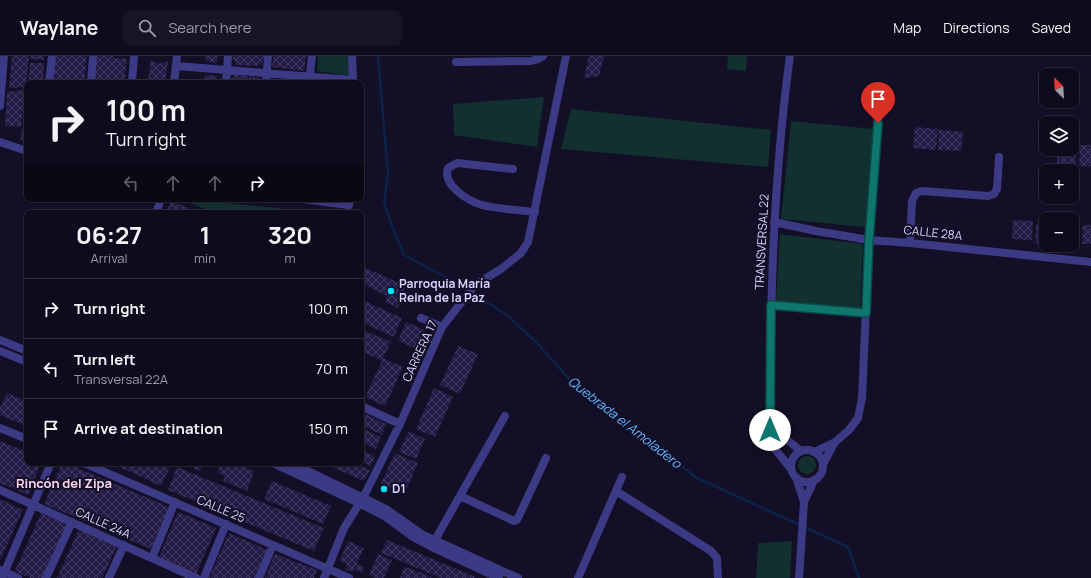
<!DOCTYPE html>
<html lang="en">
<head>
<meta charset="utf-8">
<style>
  body { margin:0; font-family:Manrope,sans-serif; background:#171425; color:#f1f3f6; height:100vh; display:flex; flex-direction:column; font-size:15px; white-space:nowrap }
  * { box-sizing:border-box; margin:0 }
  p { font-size:13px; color:#9b9ba3 }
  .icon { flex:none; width:22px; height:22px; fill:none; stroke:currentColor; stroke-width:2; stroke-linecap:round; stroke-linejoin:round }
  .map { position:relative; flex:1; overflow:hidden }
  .drawer { position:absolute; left:24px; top:154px; width:340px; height:256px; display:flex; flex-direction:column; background:#0e0b1c; border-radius:8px; box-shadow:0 1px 3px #0004,0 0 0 1px #2e2b3b }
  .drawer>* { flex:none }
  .hud { position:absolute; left:24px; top:24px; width:340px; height:122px; border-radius:8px; box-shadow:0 1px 3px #0004,0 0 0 1px #2e2b3b; background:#0e0b1c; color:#f1f3f6; overflow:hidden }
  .needle { width:26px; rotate:335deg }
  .controls { position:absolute; left:1039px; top:12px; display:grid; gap:8px }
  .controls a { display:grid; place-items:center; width:40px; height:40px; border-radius:8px; background:#0e0b1c; box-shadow:0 1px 3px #0004,0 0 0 1px #2e2b3b; font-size:20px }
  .pin { position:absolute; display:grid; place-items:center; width:34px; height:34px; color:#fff; margin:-41px -17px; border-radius:50% 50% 50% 0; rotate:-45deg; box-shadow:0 0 4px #0007 }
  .pin .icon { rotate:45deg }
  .me { position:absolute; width:44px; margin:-22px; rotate:0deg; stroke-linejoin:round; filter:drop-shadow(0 0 3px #0008) }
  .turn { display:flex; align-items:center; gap:14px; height:84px; padding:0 16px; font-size:18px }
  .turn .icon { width:52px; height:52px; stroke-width:2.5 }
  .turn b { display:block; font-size:28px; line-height:34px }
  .lanes { display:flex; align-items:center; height:38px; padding:0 16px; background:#0003; justify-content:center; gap:20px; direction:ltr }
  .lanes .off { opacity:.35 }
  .eta { display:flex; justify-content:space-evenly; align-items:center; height:68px; text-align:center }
  .eta b { font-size:24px; font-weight:700; line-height:28px }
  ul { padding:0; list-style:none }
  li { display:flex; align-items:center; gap:12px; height:60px; padding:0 16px; border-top:1px solid #2e2b3b }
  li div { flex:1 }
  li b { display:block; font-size:15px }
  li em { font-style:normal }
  header { display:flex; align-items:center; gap:24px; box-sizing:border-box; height:56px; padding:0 20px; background:#0e0b1c; border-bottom:1px solid #2e2b3b }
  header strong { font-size:19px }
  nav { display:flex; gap:22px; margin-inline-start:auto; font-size:14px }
  .search { width:280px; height:36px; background:#171425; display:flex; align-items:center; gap:10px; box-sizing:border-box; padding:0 14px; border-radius:8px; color:#9b9ba3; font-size:15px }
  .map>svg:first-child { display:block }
  .green { fill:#12302f }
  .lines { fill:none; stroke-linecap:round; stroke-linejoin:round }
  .stream { stroke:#0c2248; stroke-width:2.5 }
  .building { fill:url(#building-cross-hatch) }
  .minor { stroke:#3d3a85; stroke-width:8 }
  .route-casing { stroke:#0a4d48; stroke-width:10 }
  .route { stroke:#0f766e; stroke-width:7 }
  .poi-dot { fill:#00e5ff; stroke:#130f26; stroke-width:1.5 }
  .labels { text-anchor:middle; stroke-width:4; stroke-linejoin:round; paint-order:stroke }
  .street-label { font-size:12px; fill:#d9d4ff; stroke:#130f26 }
  .poi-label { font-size:12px; font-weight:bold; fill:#d9d4ff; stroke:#130f26; text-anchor:start }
  .water-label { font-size:13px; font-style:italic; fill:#62b6ff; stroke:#130f26 }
  .neighbourhood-label { font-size:13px; font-weight:bold; fill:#ffd6f0; stroke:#130f26 }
</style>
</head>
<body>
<header>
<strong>Waylane</strong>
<div class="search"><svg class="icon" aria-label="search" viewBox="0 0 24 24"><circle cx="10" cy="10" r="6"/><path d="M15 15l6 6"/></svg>Search here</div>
<nav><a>Map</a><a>Directions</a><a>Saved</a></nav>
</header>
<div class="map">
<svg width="1091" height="522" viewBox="0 0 1091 522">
  <defs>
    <pattern id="building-cross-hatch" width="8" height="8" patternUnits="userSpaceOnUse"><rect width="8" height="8" fill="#241b47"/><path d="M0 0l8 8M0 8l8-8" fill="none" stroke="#433b63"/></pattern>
  </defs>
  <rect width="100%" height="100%" fill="#130f26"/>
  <path class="green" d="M318,0H350V20L317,15Z
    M728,0H747L746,15L727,13Z
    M544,41L537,91L454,79L453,48Z
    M571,53L771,74L768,111L561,93Z
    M791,65L874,73L865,171L781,163Z
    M180,143H187L295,154V157H215Z
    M780,178L863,188L860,252L776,245Z
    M798 409a9 9 0 1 1 18 0a9 9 0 1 1-18 0Z
    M792,485L790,522H756L758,487Z"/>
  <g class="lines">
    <path class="stream" d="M378,0L388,118L384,146L392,170L404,199L455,226L507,259L536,286L571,325L646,380L695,421L848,491L859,522"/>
  </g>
  <path class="building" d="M12,0H29L26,31L9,32Z
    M31,0H44V4L30,3Z
    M55,0H87L84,27H53Z
    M96,0H113V2L127,3L124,27H94Z
    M206,0H218L217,7L205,5Z
    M233,0H266L265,5L262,4V9L259,8L258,10L235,9V5L232,3Z
    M273,0H306L304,15L272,11Z
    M589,0H604L599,20L584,22Z
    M151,4L158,8L168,5L165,27H151L148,24Z
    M30,7H44L43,27H28Z
    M205,19L217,20L216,27H204Z
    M235,19L248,20L247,27H231V22H234Z
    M249,20L262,23L261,27H249Z
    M25,34L21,71L5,70L7,36Z
    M26,55H27V86L20,84Z
    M915,71L938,73L936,94L913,92Z
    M939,74L963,76L961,95L938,94Z
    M1072,87H1076V108H1057V93H1072Z
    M1080,89H1091V111L1079,110Z
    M1072,124H1077L1076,147L1054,146L1055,141H1072Z
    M171,145L195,155V157H166Z
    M1013,164L1033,165L1032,184L1012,183Z
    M1036,168H1046V187H1035Z
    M1072,168L1080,169L1079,188H1072Z
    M1083,169H1091V188H1082Z
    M361,210L406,230L398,252L386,246L387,240L361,227Z
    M362,244L402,262L394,281L361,266V247Z
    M406,266L425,274L417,293L398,285Z
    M361,273L391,286L383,302L403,311L385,350L365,341L382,305L361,295Z
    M458,290L478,298L460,338L440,329Z
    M434,332L453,341L435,381L416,373Z
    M7,337L27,345V370L0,359V352Z
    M361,356L386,368L382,379L361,369Z
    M361,372L381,381L376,393L361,387Z
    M409,375L425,383L416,403L399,396Z
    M0,385L27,396V407H41L28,439L0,427Z
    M361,394L375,400L371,410L361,405Z
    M395,397L418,407L405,437L381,427Z
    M62,407H66L169,451L151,493L44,448Z
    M111,407H166L171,409L161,430Z
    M195,407H204L200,415L193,412Z
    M229,407H234L254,415L247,435L223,425L225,420L217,417L221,408L228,411Z
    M323,407H354L370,414L364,425Z
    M177,411L324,472L314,495L168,434Z
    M272,425L331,450L323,468L264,443Z
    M0,443L23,454L0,504Z
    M178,456L216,472L196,519L158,503Z
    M41,457L67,468L43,522H30L15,515Z
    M79,473L117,490L102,522H57Z
    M229,477L267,494L255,522H209Z
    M387,484L478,522H441L381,497Z
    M348,485L364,492L353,516L345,514L347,508L339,505Z
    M275,498L317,514L314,522H265Z
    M378,498L392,504L384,522H376L369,519Z
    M357,508L364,511L362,517L355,514Z
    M404,511L412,513L434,522H400Z"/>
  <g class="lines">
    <path class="minor" d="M790,0C773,124 770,249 770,374L771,388L791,413
      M456,6L531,5L538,3L543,0
      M176,10L353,24L352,0
      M49,27L52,0
      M91,27L93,0
      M132,27L134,0
      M174,27L177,0
      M226,27L228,0
      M266,27L268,0
      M309,27L312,0
      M0,50L4,0
      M0,86L27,95
      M513,113L457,107L448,112C442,129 468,145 482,149C497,153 519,154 535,156
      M303,143L349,149L350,143
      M156,157L161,143
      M774,166L816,175L869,184L910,187L1091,206
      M910,187L912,145L916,137L922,135L988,140L994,138L997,133L999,101
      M771,249L866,257
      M421,262L442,271
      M0,284L27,295
      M0,295L27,306
      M361,350L400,368
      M0,372L27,383
      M770,374L781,379L801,395
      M791 410a16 16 0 1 1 32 0a16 16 0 1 1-32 0Z
      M814,396L835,386
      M84,407L349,522
      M273,407L359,447L386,461L413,481L432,491L499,522
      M292,407L386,453L423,479L518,522
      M823,408L835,386L849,374L858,362L862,342L869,184L879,52
      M796,421L804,446
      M0,434L196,522
      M616,435L711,495L717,502L718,522
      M460,440L514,465L517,464L546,402
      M435,484L505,360
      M152,502L175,446
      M0,514L18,522
      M2,522L51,407
      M46,522L72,466
      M109,522L124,489
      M204,522L226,468
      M259,522L273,489
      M324,522L344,472L363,442L400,368L442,271L475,229L501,213L521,197L528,186L566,0
      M578,522L622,421
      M799,522L804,446L814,424"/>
  </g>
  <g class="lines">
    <g class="route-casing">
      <path id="route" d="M770,374L771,249L866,257L869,184L878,67"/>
    </g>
    <use href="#route" class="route"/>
  </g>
  <g class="poi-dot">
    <circle cx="391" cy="235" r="4"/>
    <circle cx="384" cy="433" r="4"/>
  </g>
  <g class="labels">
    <g class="street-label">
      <text transform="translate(933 177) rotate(6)" y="4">CALLE 28A</text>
      <text transform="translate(762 186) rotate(-87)" y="4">TRANSVERSAL 22</text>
      <text transform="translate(420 295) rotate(-65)" y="4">CARRERA 17</text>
      <text transform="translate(221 453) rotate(23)" y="4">CALLE 25</text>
      <text transform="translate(103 467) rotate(24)" y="4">CALLE 24A</text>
    </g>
    <g class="poi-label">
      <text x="399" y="232">Parroquia María<tspan x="399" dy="14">Reina de la Paz</tspan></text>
      <text x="392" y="437">D1</text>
    </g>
    <g class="water-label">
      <text transform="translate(625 366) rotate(38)" y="5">Quebrada el Amoladero</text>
    </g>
    <g class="neighbourhood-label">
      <text x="64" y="432">Rincón del Zipa</text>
    </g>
  </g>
</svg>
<div class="controls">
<a><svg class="needle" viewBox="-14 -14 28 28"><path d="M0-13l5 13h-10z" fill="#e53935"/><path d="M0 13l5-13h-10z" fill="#9b9ba3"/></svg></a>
<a><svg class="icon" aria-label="layers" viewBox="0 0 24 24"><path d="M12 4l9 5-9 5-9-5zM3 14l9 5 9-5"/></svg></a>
<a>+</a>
<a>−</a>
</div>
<div class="pin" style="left:878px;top:67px;background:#d93025"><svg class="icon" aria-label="arrive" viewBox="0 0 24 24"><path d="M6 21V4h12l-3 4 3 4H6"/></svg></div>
<svg class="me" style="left:770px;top:374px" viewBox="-20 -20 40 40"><circle r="19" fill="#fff"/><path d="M0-13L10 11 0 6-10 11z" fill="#0f766e"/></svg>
<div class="hud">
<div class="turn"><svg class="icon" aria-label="right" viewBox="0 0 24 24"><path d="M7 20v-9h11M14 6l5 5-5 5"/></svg><div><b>100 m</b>Turn right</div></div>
<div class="lanes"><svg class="icon off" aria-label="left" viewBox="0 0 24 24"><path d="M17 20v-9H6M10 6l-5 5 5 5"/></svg><svg class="icon off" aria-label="ahead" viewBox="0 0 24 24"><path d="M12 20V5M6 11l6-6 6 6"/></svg><svg class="icon off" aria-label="ahead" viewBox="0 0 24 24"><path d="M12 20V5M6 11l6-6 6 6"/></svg><svg class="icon" aria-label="right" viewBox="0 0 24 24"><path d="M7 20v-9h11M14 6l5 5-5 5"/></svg></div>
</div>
<section class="drawer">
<div class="eta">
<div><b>06:27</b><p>Arrival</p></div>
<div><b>1</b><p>min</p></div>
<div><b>320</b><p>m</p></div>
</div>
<ul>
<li><svg class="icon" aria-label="right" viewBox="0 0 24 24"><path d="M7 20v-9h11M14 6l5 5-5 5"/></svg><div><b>Turn right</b></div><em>100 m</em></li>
<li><svg class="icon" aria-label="left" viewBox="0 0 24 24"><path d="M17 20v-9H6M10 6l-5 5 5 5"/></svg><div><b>Turn left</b><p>Transversal 22A</p></div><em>70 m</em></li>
<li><svg class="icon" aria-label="arrive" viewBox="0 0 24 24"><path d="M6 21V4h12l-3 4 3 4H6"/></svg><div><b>Arrive at destination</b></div><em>150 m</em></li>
</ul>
</section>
</div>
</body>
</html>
